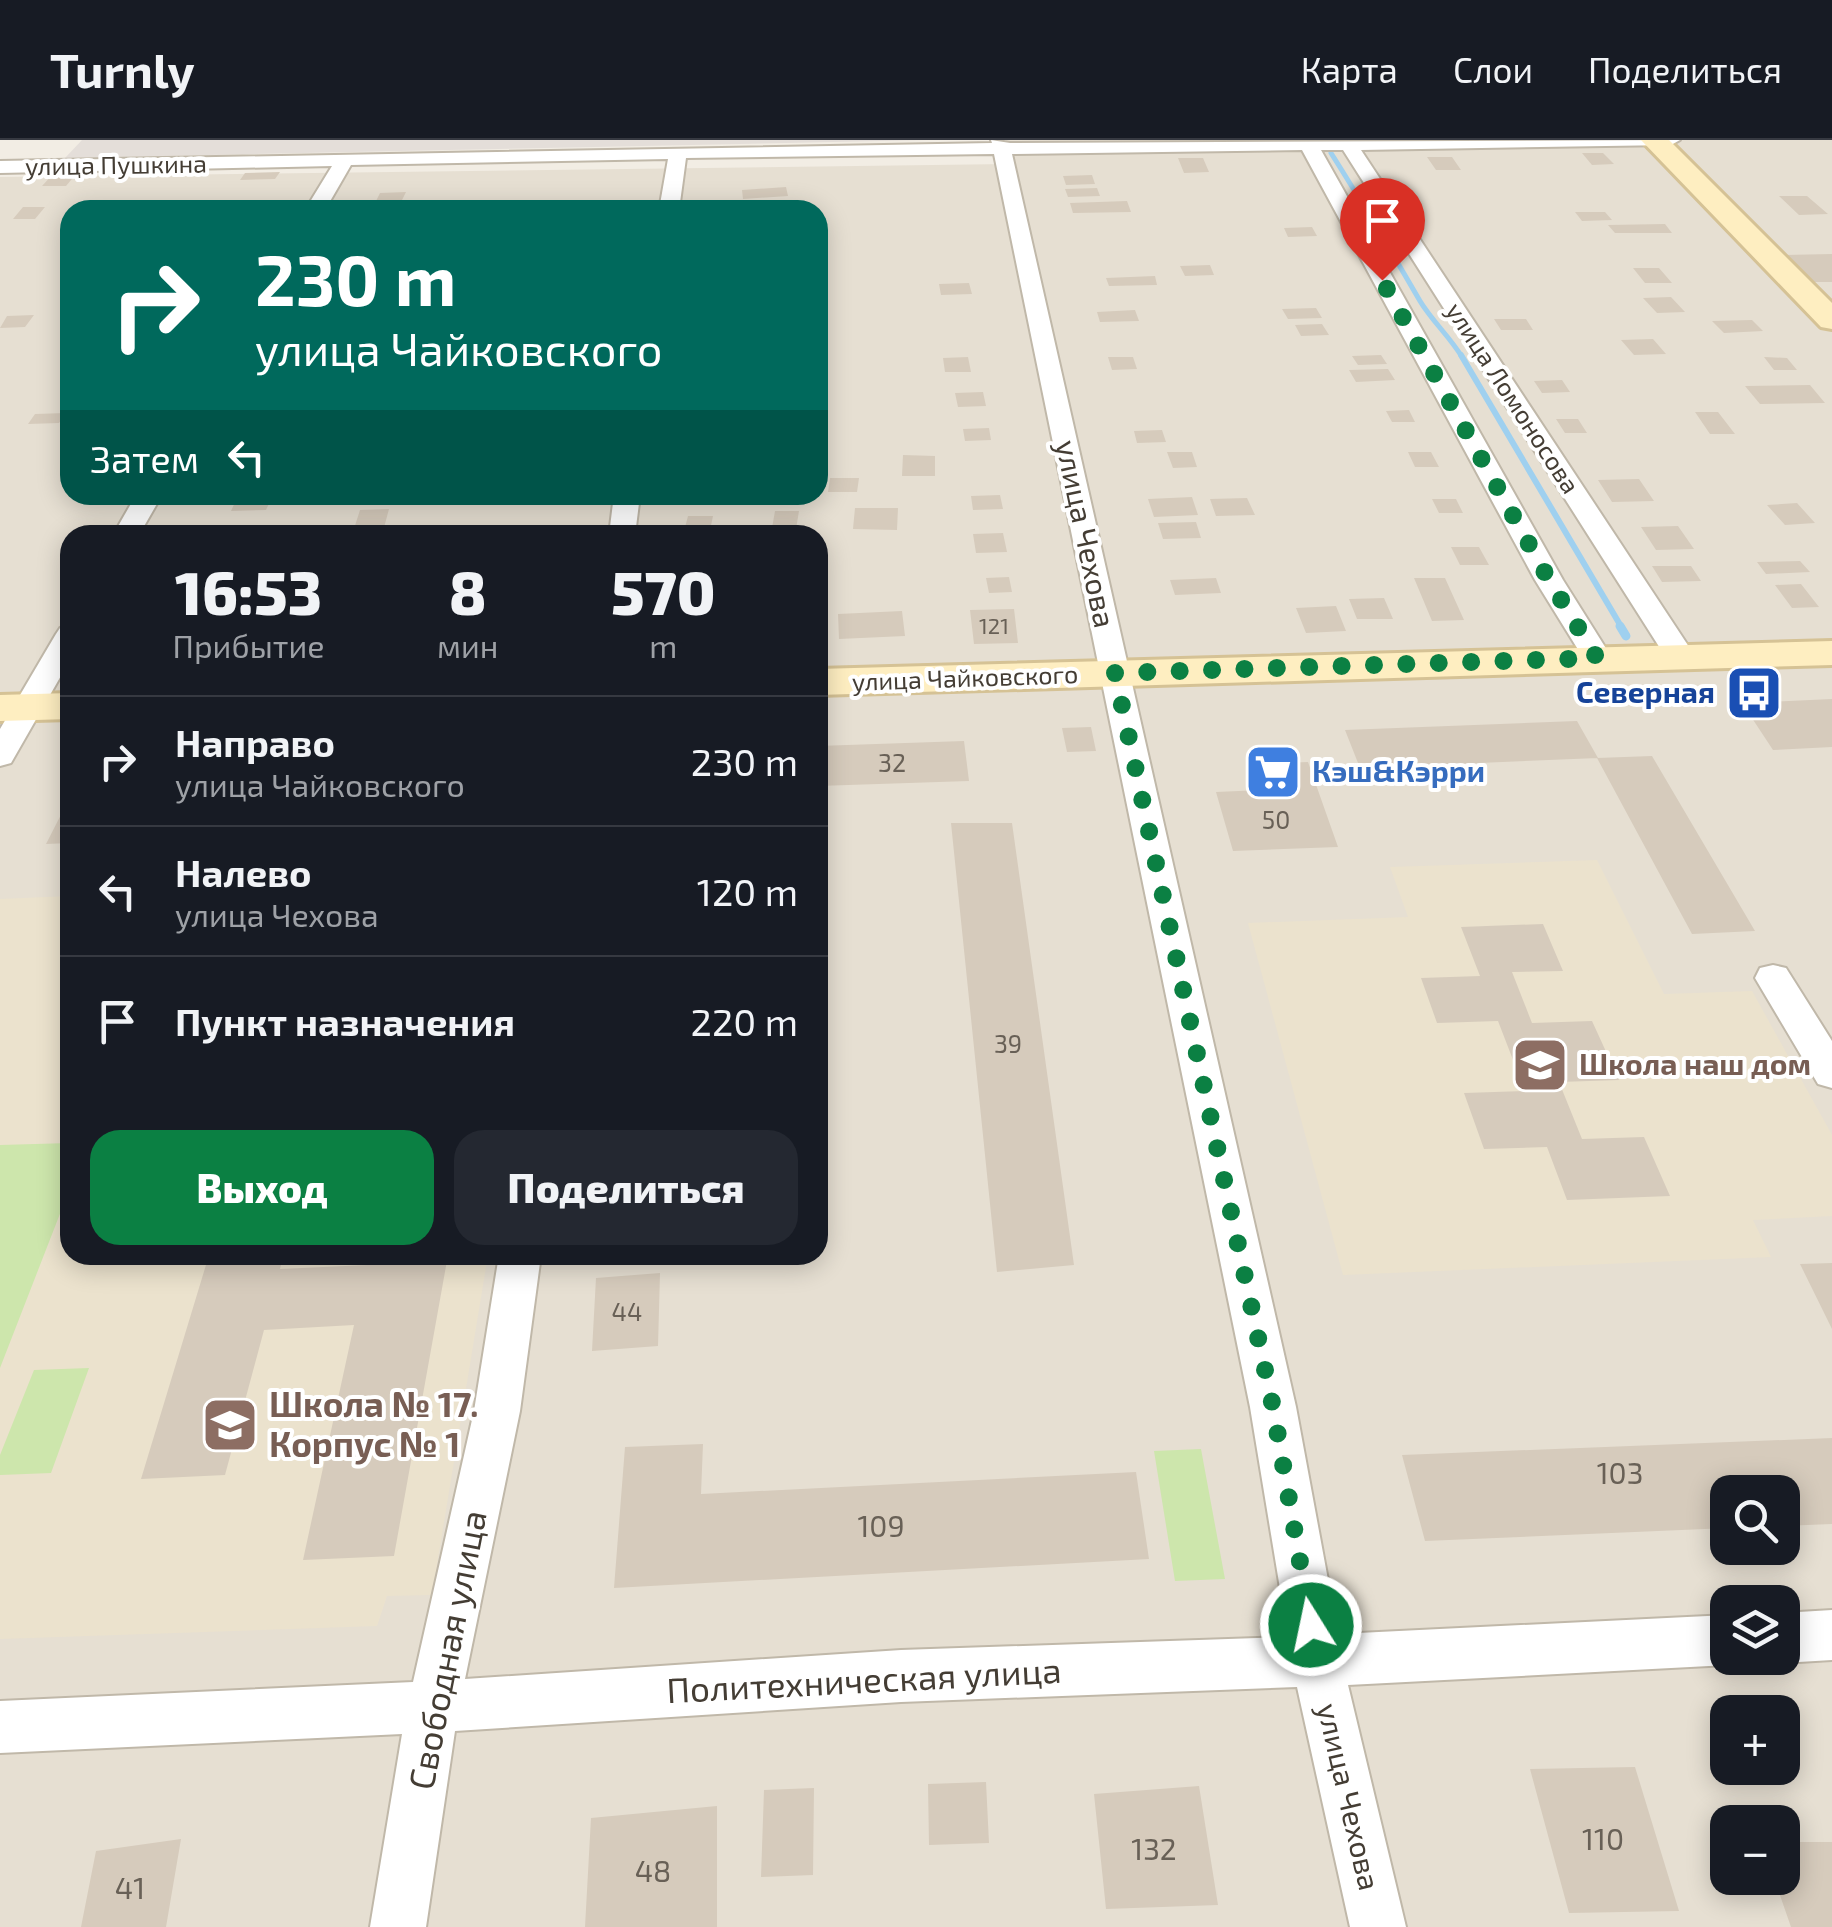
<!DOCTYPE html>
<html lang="ru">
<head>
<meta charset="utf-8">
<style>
  body { margin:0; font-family:"Exo 2",sans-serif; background:#242831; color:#f1f3f6; height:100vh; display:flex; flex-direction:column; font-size:38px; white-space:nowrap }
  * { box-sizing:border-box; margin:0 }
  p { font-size:32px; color:#9ea1a6 }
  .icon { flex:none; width:55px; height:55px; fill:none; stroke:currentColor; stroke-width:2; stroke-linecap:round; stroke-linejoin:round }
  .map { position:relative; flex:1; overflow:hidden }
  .sheet { position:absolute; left:60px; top:385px; width:768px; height:740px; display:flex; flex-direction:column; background:#171b24; border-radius:30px; box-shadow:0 5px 25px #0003 }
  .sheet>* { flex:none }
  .banner { position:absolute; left:60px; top:60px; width:768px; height:305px; border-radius:30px; box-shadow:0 5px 25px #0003; background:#00695c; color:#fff; overflow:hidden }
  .tools { position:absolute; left:1710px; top:1335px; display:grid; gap:20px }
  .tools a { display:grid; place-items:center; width:90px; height:90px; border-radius:20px; background:#171b24; box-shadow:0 5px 25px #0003; font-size:50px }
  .pin { position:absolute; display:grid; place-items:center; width:85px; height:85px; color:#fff; margin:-102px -42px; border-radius:50% 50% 50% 0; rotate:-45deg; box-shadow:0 0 10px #0007 }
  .pin .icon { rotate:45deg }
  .me { position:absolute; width:110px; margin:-55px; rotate:350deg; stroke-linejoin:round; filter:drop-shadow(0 0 8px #0008) }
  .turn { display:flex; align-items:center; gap:35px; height:210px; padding:0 30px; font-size:45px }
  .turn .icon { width:130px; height:130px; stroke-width:2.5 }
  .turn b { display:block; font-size:70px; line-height:85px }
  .then { display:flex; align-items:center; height:95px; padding:0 30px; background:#0003; gap:20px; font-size:38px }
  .eta { display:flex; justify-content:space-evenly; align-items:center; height:170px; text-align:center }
  .eta b { font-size:60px; font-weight:800; line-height:70px }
  .cta { display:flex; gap:20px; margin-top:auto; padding:20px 30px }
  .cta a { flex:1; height:115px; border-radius:30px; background:#0b8043; color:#fff; font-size:40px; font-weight:800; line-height:115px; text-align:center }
  .cta a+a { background:#242831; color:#f1f3f6 }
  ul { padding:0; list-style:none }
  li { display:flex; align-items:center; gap:30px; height:130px; padding:0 30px; border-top:2px solid #363941 }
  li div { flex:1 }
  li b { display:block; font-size:38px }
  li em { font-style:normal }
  header { display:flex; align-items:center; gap:60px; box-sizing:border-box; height:140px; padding:0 50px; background:#171b24; border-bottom:2px solid #363941 }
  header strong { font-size:48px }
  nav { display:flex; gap:55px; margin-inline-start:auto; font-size:35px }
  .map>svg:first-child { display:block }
  .residential { fill:#e6dfd2; fill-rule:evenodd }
  .industrial { fill:#e4ded9 }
  .education { fill:#ebe2cd }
  .green { fill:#cde6ac }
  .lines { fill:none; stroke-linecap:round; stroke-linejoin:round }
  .stream-far2 { stroke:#9fd0ef; stroke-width:5 }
  .stream-far1 { stroke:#9fd0ef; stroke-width:6 }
  .stream { stroke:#9fd0ef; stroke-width:9 }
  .building { fill:#d6cbbc }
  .minor-casing { stroke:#c0b8a9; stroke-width:4 }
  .secondary-casing { stroke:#d5c295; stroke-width:6 }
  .minor { fill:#fff; fill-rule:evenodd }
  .secondary { fill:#feeec1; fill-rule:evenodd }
  .route { stroke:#0b8043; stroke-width:18; stroke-dasharray:0 32.4 }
  .labels { text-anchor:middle; stroke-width:8; stroke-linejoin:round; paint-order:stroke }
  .far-number-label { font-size:22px; fill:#686056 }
  .far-street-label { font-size:25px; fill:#443d34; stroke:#fff }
  .number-label { font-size:25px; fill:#686056 }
  .street-label { font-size:30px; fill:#443d34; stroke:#fff }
  .transit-label { font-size:30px; font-weight:bold; fill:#164399; stroke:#fff; text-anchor:end }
  .shop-label { font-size:30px; font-weight:bold; fill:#366cbe; stroke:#fff; text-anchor:start }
  .education-label { font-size:30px; font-weight:bold; fill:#785e54; stroke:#fff; text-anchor:start }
  .near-number-label { font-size:30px; fill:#686056 }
  .near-education-label { font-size:35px; font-weight:bold; fill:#785e54; stroke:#fff; text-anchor:start }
  .near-street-label { font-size:35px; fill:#443d34; stroke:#fff }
</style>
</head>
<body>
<header>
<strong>Turnly</strong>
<nav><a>Карта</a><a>Слои</a><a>Поделиться</a></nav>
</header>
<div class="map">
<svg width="1832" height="1787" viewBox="0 0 1832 1787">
  <rect width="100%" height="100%" fill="#f2ede4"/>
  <path class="residential" d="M1006,0H1832V1787H0V37L1008,24ZM70,70H818V355H70ZM70,395H818V1115H70ZM1728,1352H1782V1408H1728ZM1728,1462H1782V1518H1728ZM1728,1572H1782V1628H1728ZM1728,1682H1782V1738H1728Z"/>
  <path class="industrial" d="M82,0H927L65,18Z"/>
  <path class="education" d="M1597,720L1664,854L1752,851L1832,995V1076L1753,1080L1771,1117L1343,1135L1248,783L1408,777L1390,727Z
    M70,756V1115H488L432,1455L387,1456L377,1486L0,1499V759Z"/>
  <path class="green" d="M70,1003V1048L0,1228V1005Z
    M89,1228L51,1333L0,1335V1315L34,1230Z
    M1201,1309L1225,1439L1175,1441L1154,1311Z"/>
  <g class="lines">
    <path class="stream-far2" d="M1331,13C1362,62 1391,111 1420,161C1432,181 1450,197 1462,217"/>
    <path class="stream-far1" d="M1461,215L1622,488"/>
    <path class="stream" d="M1620,486L1626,496"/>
  </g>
  <path class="building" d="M1582,13H1603L1614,24L1592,25Z
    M1427,17H1452L1461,30H1436Z
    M1178,18H1203L1209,32L1184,33Z
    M280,32L275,39L240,40L245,33Z
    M53,34H76L66,46H42Z
    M1092,35L1095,44L1066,45L1063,36Z
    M786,47L788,56L743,59L742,50Z
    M1097,48L1100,56L1068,57L1065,49Z
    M406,52L401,62L375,63L380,53Z
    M1779,56H1807L1828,74L1799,75Z
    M1127,61L1131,72L1073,73L1070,63Z
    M23,67H45L35,79H13Z
    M1575,72H1605L1612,80L1582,81Z
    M1665,84L1672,93H1615L1608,85Z
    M1312,87L1317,96L1288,97L1284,88Z
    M1832,114V142H1810L1784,115Z
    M1210,125L1214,135L1185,136L1180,126Z
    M1633,128H1659L1672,143H1645Z
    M1155,136L1157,145L1109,146L1106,138Z
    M969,143L972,154L941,155L939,144Z
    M1671,157L1685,172L1657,173L1643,158Z
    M1316,168L1322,178L1288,179L1282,169Z
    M1135,170L1139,181L1100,182L1097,172Z
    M34,175L25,187L0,188L7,176Z
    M1494,179H1526L1533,190H1501Z
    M1752,180L1763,191L1724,193L1712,181Z
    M1322,184L1329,195L1301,196L1295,185Z
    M1653,199L1666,214L1634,215L1621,200Z
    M1381,215L1387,224L1358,225L1352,216Z
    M968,217L971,232H945L943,218Z
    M1108,217H1133L1137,229L1112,230Z
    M1764,217L1787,218L1797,230H1774Z
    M1388,229L1395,240L1356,242L1349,230Z
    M1562,240L1570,252L1542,253L1534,241Z
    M1810,245L1825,263L1760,264L1745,246Z
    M983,252L986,266L958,267L955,253Z
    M1409,270L1415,282H1392L1386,271Z
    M1695,272H1718L1735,294H1710Z
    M66,273L59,283L28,284L35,274Z
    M1556,279H1578L1587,293H1565Z
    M989,288L991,300L965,301L963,289Z
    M1162,290L1166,302L1137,303L1134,291Z
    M1167,312H1192L1197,327L1173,328Z
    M1408,312H1431L1439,327H1415Z
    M903,315L935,316V336H902Z
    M830,338H859L857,352H828Z
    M1639,339L1654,361L1612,362L1598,340Z
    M273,355L266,370L231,371L238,356Z
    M1000,355L1003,369L973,370L971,356Z
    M1192,357L1198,375L1154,377L1148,359Z
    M1247,358L1255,375L1216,376L1210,359Z
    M1432,359H1456L1463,373H1439Z
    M1797,363L1815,383L1785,385L1767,365Z
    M855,368H898L897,390L853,389Z
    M389,369L382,395H352L360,370Z
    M775,371H799L796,389L772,388Z
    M688,376H713L709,395H683Z
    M1196,382L1201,398L1163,399L1158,383Z
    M1678,386L1694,409L1656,410L1641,387Z
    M1003,393L1007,412L976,413L973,394Z
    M1451,407H1479L1489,425H1460Z
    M1800,421L1810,432L1766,434L1757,422Z
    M1652,426H1691L1701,441L1662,442Z
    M1009,437L1012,452L989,453L986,438Z
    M1216,438L1221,453L1175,455L1170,440Z
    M1414,438H1445L1464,480L1432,481Z
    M1801,444L1819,467L1792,468L1775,445Z
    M1384,458L1393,479H1357L1349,459Z
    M1336,466L1346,491L1306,493L1296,468Z
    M1014,469L1018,503L974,504L970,470Z
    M902,471L905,496L839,499L838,474Z
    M1832,559V607L1773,610L1742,563Z
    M1577,581L1598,618L1360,628L1345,590Z
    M1091,587L1096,611L1067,612L1062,588Z
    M964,601L969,641L818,646V606Z
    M1652,616L1755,791L1692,794L1597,618Z
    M1308,622L1338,707L1233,711L1216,652L1262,650L1254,624Z
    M70,657V703L46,704Z
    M951,683H1012L1074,1125L997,1132Z
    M1543,784L1563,831L1512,832L1532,883L1592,881L1619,940L1559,942L1582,999L1644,997L1670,1056L1567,1060L1547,1007L1484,1009L1464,953L1525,951L1498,881L1437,883L1421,838L1480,836L1461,787Z
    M209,1115H283L280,1129L367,1125L369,1115H448L394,1416L303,1420L354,1185L264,1190L225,1335L141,1339Z
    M1832,1123V1189L1800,1124Z
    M660,1133L658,1206L592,1211L596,1138Z
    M1832,1298V1384L1782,1386V1352H1728V1388L1425,1401L1402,1315Z
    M703,1304L701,1354L1136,1332L1149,1419L614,1448L625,1307Z
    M1635,1627L1679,1771L1569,1773L1530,1629Z
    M986,1642L989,1703L929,1705L928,1644Z
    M1199,1646L1218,1765L1106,1769L1094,1654Z
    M814,1648L813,1735L761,1737L764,1650Z
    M717,1666V1787H585L591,1678Z
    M181,1699L166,1787H81L96,1711Z
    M1782,1702H1832V1787H1791L1774,1738H1782Z"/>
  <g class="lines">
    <g class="minor-casing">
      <path id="minor" d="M991,0L1010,3L1680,0L1671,5L1361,10L1695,516L1690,522H1670L1665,516L1343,10H1321L1563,440L1612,518L1607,524H1587L1535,440L1302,10L1012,14L1296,1267L1338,1494L1728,1475V1518H1746L1728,1525L1348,1545L1406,1787H1350L1297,1547L901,1562L455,1591L426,1787H370L402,1594L0,1613V1561L413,1542L474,1271L499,1115H541L520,1271L465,1539L901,1510L1288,1497L1250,1267L994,14L686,18L679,70H659L668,19L351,25L325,70H305L332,26L0,33V21L992,3Z
        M136,355H162L139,395H113Z
        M614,355H640L635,395H609Z
        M70,485V520L11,623L0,626V589L56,494L60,488Z
        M1773,825L1786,828L1832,901V948L1818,944L1755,838L1760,828Z
        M1832,1470V1520L1782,1523L1768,1518H1782V1473Z"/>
    </g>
    <g class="secondary-casing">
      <path id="secondary" d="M1641,0H1669L1832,163V189L1821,187Z
        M1832,501V525L818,555V529Z
        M70,553V579L0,581V555Z"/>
    </g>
    <use href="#minor" class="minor"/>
    <use href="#secondary" class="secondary"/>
  </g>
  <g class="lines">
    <path class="route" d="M1311,1485L1273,1267L1115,533L1597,518L1549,440L1382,140"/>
  </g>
  <defs>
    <g id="bus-square" transform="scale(2.875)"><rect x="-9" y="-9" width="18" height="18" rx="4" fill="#1a4fb4" stroke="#fff"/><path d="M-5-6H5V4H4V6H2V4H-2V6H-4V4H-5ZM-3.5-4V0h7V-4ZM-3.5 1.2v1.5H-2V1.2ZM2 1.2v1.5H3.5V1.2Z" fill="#fff"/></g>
    <g id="supermarket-square" transform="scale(2.875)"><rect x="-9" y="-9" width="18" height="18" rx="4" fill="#3f7fe0" stroke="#fff"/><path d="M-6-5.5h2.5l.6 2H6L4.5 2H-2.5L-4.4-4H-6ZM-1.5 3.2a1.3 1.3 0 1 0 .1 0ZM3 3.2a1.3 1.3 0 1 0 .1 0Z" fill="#fff"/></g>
    <g id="school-square" transform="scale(2.875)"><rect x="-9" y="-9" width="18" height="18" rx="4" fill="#8d6e63" stroke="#fff"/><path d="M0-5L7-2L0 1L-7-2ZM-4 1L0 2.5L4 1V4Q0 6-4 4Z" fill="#fff"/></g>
  </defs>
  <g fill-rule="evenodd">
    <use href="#bus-square" x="1754" y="553"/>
    <use href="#supermarket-square" x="1273" y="632"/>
    <use href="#school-square" x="1540" y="925"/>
    <use href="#school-square" x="230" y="1285"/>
  </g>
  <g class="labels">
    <g class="far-number-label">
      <text x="994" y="494">121</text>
    </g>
    <g class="far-street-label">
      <text transform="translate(116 25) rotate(-1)" y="9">улица Пушкина</text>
      <text transform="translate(1513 258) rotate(57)" y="9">улица Ломоносова</text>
      <text transform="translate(965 538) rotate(-2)" y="9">улица Чайковского</text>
    </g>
    <g class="number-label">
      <text x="892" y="632">32</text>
      <text x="1276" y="689">50</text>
      <text x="1008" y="913">39</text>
      <text x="627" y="1181">44</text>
    </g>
    <g class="street-label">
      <text transform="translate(1085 394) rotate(78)" y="10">улица Чехова</text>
      <text transform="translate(1348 1657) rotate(77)" y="10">улица Чехова</text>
    </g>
    <g class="transit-label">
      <text x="1715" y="563">Северная</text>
    </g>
    <g class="shop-label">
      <text x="1312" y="642">Кэш&amp;Кэрри</text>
    </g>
    <g class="education-label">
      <text x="1579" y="935">Школа наш дом</text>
    </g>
    <g class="near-number-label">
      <text x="1620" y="1344">103</text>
      <text x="881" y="1397">109</text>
      <text x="1603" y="1710">110</text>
      <text x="1154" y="1720">132</text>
      <text x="653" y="1742">48</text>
      <text x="130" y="1759">41</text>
    </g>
    <g class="near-education-label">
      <text x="269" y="1277">Школа № 17.<tspan x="269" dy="40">Корпус № 1</tspan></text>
    </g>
    <g class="near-street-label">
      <text transform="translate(448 1510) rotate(-79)" y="12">Свободная улица</text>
      <text transform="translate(864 1541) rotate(-3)" y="12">Политехническая улица</text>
    </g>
  </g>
</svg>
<div class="tools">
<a><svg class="icon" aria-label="search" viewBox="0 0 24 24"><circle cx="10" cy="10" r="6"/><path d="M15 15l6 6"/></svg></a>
<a><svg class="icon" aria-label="layers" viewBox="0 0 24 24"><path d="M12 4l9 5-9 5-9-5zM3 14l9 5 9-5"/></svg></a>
<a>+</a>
<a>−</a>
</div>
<div class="pin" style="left:1382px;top:140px;background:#d93025"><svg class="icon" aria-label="arrive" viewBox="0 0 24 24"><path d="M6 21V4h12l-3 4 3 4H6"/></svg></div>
<svg class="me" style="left:1311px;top:1485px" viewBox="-20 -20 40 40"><circle r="17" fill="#0b8043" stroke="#fff" stroke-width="3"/><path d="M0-11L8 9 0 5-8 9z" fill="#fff"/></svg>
<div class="banner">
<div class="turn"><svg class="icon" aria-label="right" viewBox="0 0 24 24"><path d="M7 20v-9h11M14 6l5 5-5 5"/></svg><div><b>230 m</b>улица Чайковского</div></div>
<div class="then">Затем<svg class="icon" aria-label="left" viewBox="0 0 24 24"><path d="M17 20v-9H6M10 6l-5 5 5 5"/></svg></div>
</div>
<section class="sheet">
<div class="eta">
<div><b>16:53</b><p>Прибытие</p></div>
<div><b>8</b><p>мин</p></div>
<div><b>570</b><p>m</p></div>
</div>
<ul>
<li><svg class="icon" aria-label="right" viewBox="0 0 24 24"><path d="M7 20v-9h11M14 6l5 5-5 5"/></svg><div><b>Направо</b><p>улица Чайковского</p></div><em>230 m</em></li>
<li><svg class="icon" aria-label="left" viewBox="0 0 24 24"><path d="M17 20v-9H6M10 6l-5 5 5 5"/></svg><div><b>Налево</b><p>улица Чехова</p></div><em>120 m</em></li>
<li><svg class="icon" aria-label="arrive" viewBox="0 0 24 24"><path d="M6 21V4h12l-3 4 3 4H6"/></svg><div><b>Пункт назначения</b></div><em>220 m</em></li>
</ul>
<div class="cta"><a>Выход</a><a>Поделиться</a></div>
</section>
</div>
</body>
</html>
